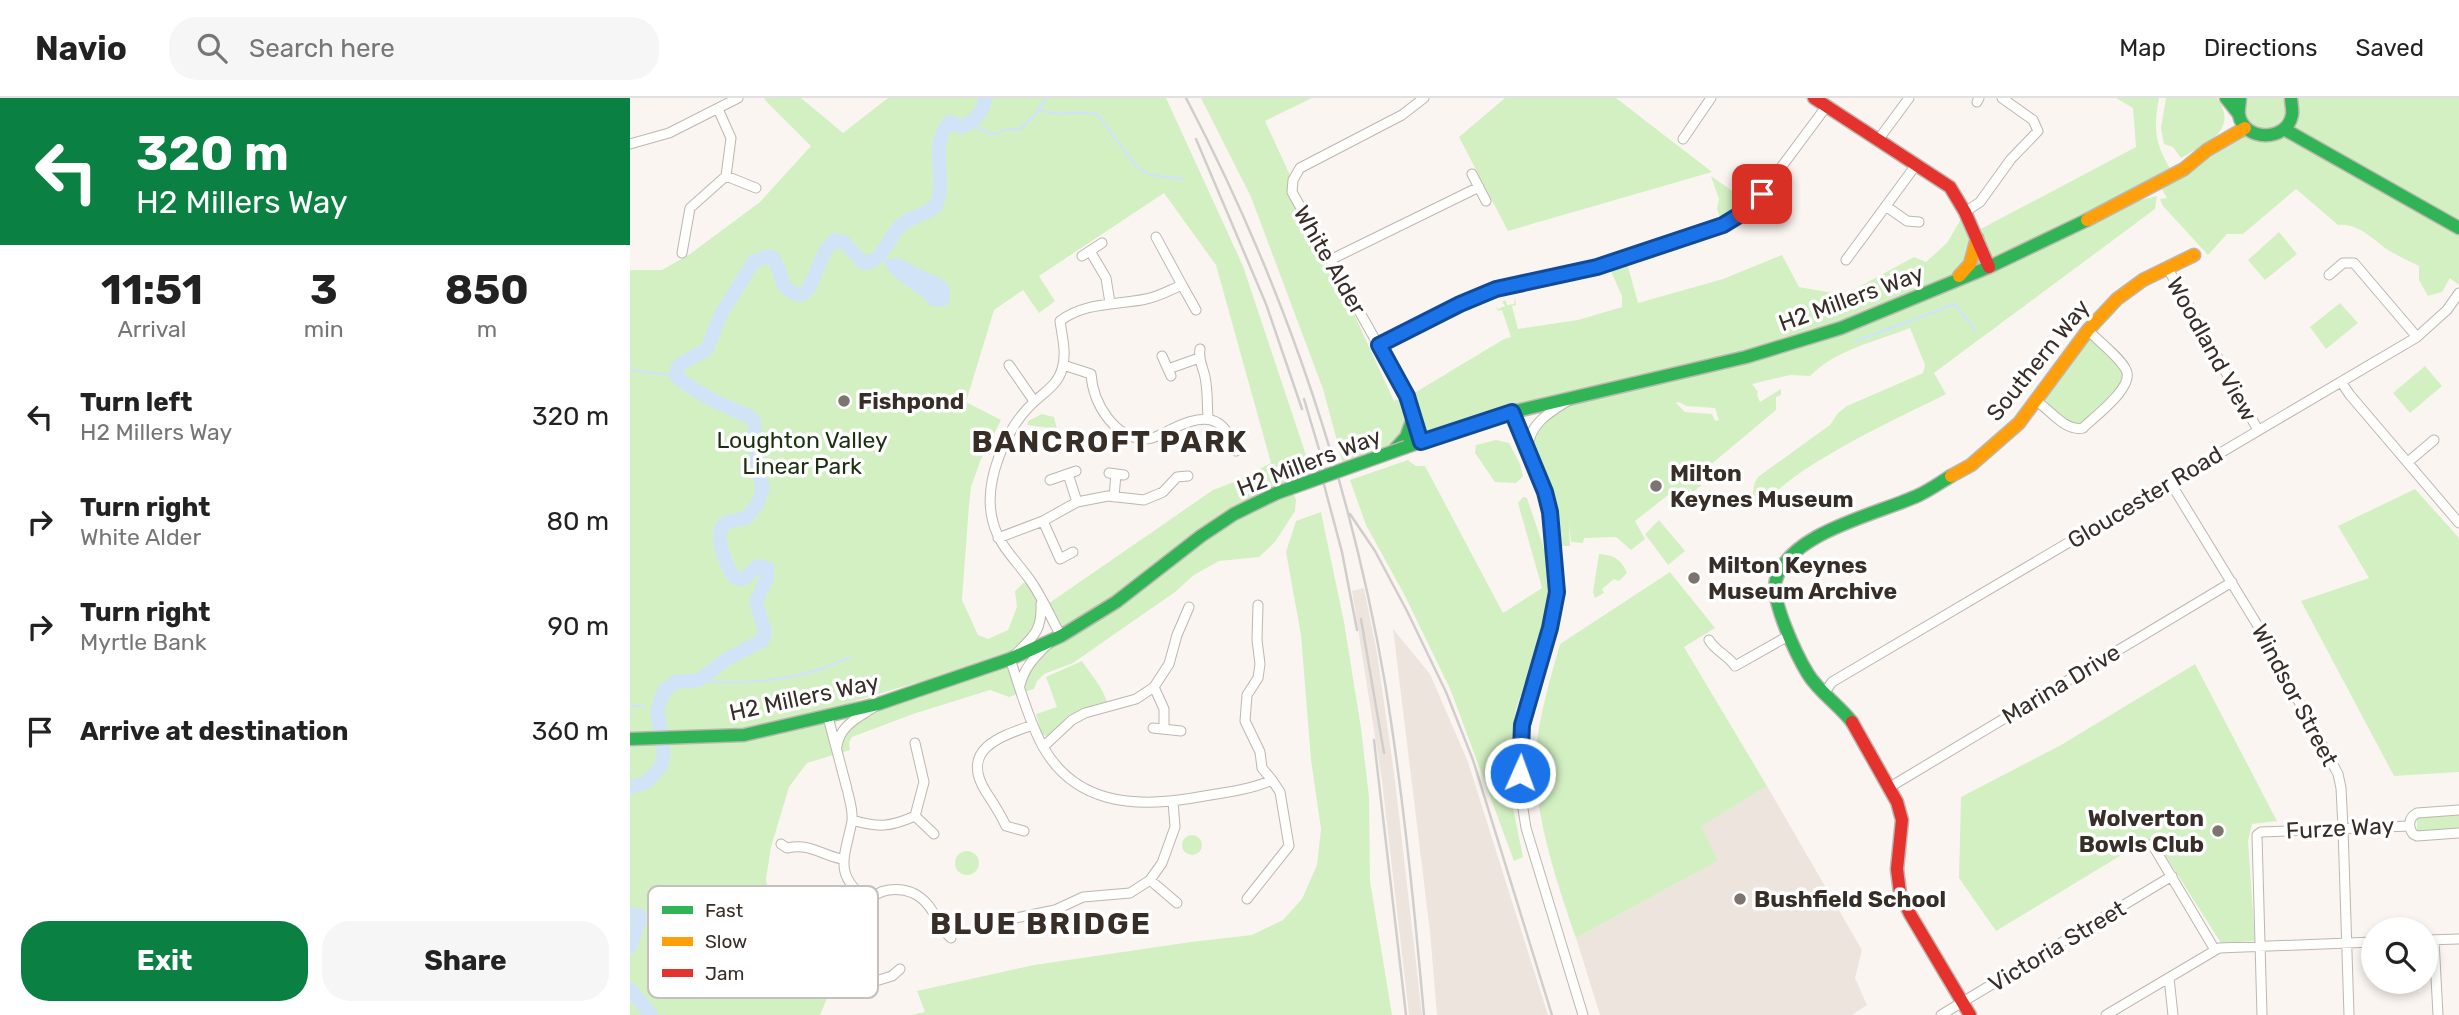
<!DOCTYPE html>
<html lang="en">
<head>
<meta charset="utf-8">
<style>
  body { margin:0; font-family:Rubik,sans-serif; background:#f6f6f6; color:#222; height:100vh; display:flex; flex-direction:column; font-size:26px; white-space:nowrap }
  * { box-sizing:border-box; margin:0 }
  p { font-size:23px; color:#767676 }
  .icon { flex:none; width:38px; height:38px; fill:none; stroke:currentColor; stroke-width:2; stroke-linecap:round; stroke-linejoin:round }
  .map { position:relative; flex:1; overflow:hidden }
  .side { display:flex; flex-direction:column; background:#fff; width:630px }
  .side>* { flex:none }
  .top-card { background:#0b8043; color:#fff; overflow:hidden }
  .controls { position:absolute; left:1731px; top:819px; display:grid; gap:14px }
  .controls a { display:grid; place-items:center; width:77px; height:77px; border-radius:50%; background:#fff; box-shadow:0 4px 10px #0003; font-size:35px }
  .pin { position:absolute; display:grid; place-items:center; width:60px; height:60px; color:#fff; margin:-30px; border-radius:14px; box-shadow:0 4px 10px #0006 }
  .me { position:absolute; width:77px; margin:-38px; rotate:2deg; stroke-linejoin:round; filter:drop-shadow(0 0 5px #0008) }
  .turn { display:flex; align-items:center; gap:24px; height:147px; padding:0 21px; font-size:32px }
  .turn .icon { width:91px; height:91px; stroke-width:2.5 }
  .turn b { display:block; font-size:49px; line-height:60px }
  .eta { display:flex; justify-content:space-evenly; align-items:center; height:119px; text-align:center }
  .eta b { font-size:42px; font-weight:700; line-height:49px }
  .action { display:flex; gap:14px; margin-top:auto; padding:14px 21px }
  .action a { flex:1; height:80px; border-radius:28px; background:#0b8043; color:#fff; font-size:28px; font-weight:700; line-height:80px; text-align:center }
  .action a+a { background:#f6f6f6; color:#222 }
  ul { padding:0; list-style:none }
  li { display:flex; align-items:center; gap:21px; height:105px; padding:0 21px }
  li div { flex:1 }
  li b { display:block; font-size:26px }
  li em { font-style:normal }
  header { display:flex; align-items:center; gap:42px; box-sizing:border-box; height:98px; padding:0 35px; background:#fff; border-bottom:2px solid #e0e0e0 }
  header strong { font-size:33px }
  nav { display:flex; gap:38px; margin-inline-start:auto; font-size:24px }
  .search { width:490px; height:63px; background:#f6f6f6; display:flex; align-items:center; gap:18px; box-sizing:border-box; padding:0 24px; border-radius:28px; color:#767676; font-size:26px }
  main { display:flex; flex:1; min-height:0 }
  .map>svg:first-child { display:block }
  .built { fill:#eee4de }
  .green { fill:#d3f0c2; fill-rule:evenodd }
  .water { fill:#d1e4f7 }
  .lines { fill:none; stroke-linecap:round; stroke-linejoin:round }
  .stream { stroke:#d1e4f7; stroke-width:2.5 }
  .river { stroke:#d1e4f7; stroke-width:14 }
  .street-casing { stroke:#bdb6b1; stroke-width:11 }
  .fast-casing { stroke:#bdb6b1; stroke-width:15 }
  .slow-casing { stroke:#bdb6b1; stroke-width:15 }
  .jam-casing { stroke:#bdb6b1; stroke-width:15 }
  .street { stroke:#fefefd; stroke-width:9 }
  .fast { stroke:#30b455; stroke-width:12 }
  .slow { stroke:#ff9f0a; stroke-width:12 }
  .jam { stroke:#e5322d; stroke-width:12 }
  .rail { stroke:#d0cecc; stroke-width:2.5 }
  .fast-bridge-casing { stroke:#bdb6b1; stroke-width:15; stroke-linecap:butt }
  .fast-bridge { stroke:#30b455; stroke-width:12 }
  .route-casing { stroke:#114b97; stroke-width:18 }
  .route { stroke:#1a73e8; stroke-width:12 }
  .poi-dot { fill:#7c746e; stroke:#fff; stroke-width:2.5 }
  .labels { text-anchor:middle; stroke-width:7; stroke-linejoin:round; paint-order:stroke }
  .street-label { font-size:23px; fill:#382e28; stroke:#fff }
  .poi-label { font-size:23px; font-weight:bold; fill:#382e28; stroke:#fff; text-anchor:start }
  .park-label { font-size:23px; fill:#1b3110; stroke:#fff }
  .district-label { font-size:30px; font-weight:bold; letter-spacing:2px; fill:#382e28; stroke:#fff }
  .key { fill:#fff; stroke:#c3c0be; stroke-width:2 }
  .key-label { font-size:19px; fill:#382e28 }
</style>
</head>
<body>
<header>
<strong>Navio</strong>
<div class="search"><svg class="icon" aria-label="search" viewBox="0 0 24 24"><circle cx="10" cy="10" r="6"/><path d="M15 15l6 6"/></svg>Search here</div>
<nav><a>Map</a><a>Directions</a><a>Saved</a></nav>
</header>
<main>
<section class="side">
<div class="top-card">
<div class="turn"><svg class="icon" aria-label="left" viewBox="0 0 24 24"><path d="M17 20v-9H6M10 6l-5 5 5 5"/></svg><div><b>320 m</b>H2 Millers Way</div></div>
</div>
<div class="eta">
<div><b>11:51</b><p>Arrival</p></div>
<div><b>3</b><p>min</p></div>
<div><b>850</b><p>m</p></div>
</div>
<ul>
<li><svg class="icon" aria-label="left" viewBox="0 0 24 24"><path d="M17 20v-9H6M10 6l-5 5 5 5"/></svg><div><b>Turn left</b><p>H2 Millers Way</p></div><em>320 m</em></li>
<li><svg class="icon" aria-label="right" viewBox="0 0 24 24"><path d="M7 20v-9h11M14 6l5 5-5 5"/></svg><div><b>Turn right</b><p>White Alder</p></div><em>80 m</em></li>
<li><svg class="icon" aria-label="right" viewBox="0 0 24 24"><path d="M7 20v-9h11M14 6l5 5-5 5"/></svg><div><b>Turn right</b><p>Myrtle Bank</p></div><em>90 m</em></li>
<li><svg class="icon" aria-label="arrive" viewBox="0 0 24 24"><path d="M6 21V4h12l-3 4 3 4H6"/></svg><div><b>Arrive at destination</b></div><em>360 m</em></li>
</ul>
<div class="action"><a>Exit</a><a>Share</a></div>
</section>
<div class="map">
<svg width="1829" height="917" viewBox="0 0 1829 917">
  <rect width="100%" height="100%" fill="#fbf5f1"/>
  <path class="built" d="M734,490L747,555L765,682L792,917H779L752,683L722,493Z
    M763,531L800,576L838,664L918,917H807L800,834Z
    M1137,688L1232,852L1225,880L1237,907L1222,917H970L946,840L1088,763L1070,728Z"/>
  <path class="green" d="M136,0H171L213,35L258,0H536L613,168L681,372L658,382L666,402L665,413L645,444L629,459L589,463L564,477L545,494L443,565L414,576L407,583L404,591L379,599L360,592L283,616L222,639L219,644L220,652L177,665L159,689L141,749L136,781L139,798L146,813L196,859L200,881L198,898L190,917H0V172H32L60,156L130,104L181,48L134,1ZM534,95L586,167L641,365L604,384L583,392L415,508L430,538L394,572L389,586L383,560L412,523L411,502L401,483L393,485L385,493L387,509L378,532L358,541L348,537L332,502L339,407L341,389L351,361L371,322L336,304L364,212L393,192L409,215L425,203L409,178ZM323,579L289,600L243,614L211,634L206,648L198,619L126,633L285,585Z
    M571,0H682L635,23L764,303L786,294L874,241L881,239L872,212L868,213L865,207L868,211L875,208L872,203L876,202L877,207L884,206L885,200L886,207L882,208L888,231L948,222L992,209V198L978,167L996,161L1008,205L1093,181L1152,157L1169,189L1214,197L1284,159L1296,164L1317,145L1335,114L1345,134L1506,49L1503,10L1486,0H1529C1523,32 1525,47 1543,75L1615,30L1642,38L1664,10L1668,0H1829V187L1820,180L1812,194L1798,198L1789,182V168C1779,163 1768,158 1758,152C1744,142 1727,124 1708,127L1666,91L1613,136H1597L1578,157L1533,108L1530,101L1537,100L1528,84L1507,103L1527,98L1525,111L1304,275L1316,296C1267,321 1158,369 1129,413C1123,400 1120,392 1128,379L1200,327L1208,315L1217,308L1293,275L1295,267L1280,230C1245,244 1207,251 1180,278L1160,277L1122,286L1128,294L1127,297L1130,304L1151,291V297L1146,299V312L1066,379L1072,387L1063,394L1056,387L1062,396L1049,408L1038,397L1005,423L1015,441L1001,452L986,439L954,440L953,445L941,444L939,425L940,448H924L920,414L898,358L904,329L943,300L714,369L693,291L621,99ZM1049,304L1056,308L1085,310L1089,322L1085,323L1082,316L1055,314L1046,305Z
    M875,0H986L1082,74L878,133L829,39Z
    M1536,0H1587C1610,33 1575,46 1551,60L1543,49L1534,46L1531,30Z
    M1615,0H1655C1664,27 1631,42 1615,19Z
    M1081,78L1118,104L1091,122L1087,111L1089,101Z
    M1649,134L1667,156L1635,182L1618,162Z
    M1710,205L1728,225L1696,251L1680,229Z
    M1458,238L1495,273L1494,283L1488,291L1457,322L1447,327L1439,326L1414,301Z
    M1795,268L1812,288L1780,315L1763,295Z
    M412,316L424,319L427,331L397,327L398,323Z
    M866,342L879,345L890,366L893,378L886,385L865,384L845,355L846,347Z
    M778,362L786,368H795L873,515L912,490L888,405L893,399L897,400L919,465L918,506L903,562L886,611L881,649L882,705L893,759L884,763L821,593L775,498L736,427L720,382Z
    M1785,391L1829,440V674L1764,678L1671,503L1739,480L1708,428Z
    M691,414L714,524L731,630L739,699L740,783L762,917H281L295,914L287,893L404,867L561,844L622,837L653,822L672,801L687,767L691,731L681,662L671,537L656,454L666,423Z
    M1029,422L1055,453L1038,467L1015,436Z
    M969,456C984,457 991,461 997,475L989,483L984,481L972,491L974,495L965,500L963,494Z
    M1040,474L1085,530L1054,549L1137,688L1071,728L1088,763L946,840C927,785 901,709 906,651C910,615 920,581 930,546Z
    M452,563C461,577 472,588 477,604L439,617L418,638L412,637L406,616L427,609L416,579Z
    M1565,566L1647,723L1622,726L1618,743L1625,843L1591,845L1526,743L1513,744L1366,833L1329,780L1331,699L1431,647Z
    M1829,716V730L1796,733L1795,735L1787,734V719Z
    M552 747a10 10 0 1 1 20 0a10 10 0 1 1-20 0Z
    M325 765a12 12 0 1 1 24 0a12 12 0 1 1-24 0Z"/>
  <path class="water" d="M267,160C277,163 283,167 292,172C308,181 326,179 318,207C312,208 307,210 301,207C296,205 297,203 292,199C279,188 261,181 254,164L255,161Z"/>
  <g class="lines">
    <path class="stream" d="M408,11C431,21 448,10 468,17L506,68L520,77L553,81
      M339,26L361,36L369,35L374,32L390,31L405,17L416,0
      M1226,243L1325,206L1345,232
      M0,265H1
      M0,272L46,278
      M69,582C107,587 152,583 188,572C199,569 208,563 219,560
      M0,608H13"/>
    <path class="river" d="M0,690L18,683L31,668L34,656L27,612L34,593L45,584L69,582L97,561L133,542L135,533L126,504L137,480V470L128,468C118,474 117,485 105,480C97,470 83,437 94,426C99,422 109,422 116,420L128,405L133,390L128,374L124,323L121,319C94,308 69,297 46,278L47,270L52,265L77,251L91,216L124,163L141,158C156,174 144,191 171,197C186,190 187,155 205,142L215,145L233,165C252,166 258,139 271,127C281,118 295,117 305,109C319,82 297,48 320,24L331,29C344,25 354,13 355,0
      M0,816L9,817L10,820L0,849
      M0,891L21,917"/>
    <g class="street-casing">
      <path id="street" d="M1347,4L1349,0
        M1053,41L1081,0
        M1248,42L1279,0
        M0,46L39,35L108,0
        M842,76L856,103
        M96,78L126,90
        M1257,109L1277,123L1289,124
        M1335,114L1350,104L1381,61L1408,33L1403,22L1372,0
        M460,153L476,180L480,205
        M52,155L60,110L96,78L101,40L88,11
        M452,158L472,145
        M700,162L849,89
        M1216,162L1286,67
        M1537,169L1628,332
        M1699,177L1713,165H1724L1787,239
        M552,187L566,212
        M749,247L830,206L863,192L967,169L1093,127L1123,107L1196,9
        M570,251C568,262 573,269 575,279C578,293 577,307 578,320
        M532,258L541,278
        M379,267L404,303
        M433,267L461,276C463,305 484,341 516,341C525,341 535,334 542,331C574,315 594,316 606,353
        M538,271L569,260
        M1711,284L1720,297L1829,425
        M1406,303C1421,312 1435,334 1453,330C1465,318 1505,289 1496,272C1490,259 1468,243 1458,232
        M882,314L915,394L920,414L927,494L920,530L893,627L889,659L890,692L896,730L953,917
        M791,344L777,298L662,94L663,82L670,70L772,17L794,0
        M898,350C899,327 918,315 936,304
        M1778,364L1804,342
        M479,375L494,377
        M438,376L447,404
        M420,382L446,373
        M1540,384L1628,528L1708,676L1711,690L1713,730L1719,917
        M484,399L486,376
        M413,423L430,461L443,454
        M368,440L413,423L447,404L478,398L514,402L533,394L547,379L558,378
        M628,507L627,542L630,566L628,580L617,597L615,623L630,654L632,670L642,682
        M431,538C421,520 412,499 400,482C386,462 369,448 363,424C352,385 376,329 405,303C416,293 428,286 432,271C437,256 432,238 430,223C454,204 488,207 516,201C528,199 540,192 552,187L526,139
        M1079,542C1086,554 1097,556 1105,568L1160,537
        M386,556C404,538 412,532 411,506
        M380,561C390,590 398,621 412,647C444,706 504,710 563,700C589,695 617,693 642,682L650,694L659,748L617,801
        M390,587C395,568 405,559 418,546
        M524,589L534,611V630
        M1195,594L1202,584L1787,239L1817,212L1829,195
        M198,619L217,691
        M523,630L551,633
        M207,648C210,627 228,620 244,609
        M413,649L442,622L455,615L506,601L524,589L539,566L547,537L559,509
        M1260,689L1602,484
        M218,695C220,704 223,713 222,723C215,759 202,777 239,803
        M1829,712L1787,715C1778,720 1778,729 1783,736L1787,738L1829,735
        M285,718L304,736
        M222,722C249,730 260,729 285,718L294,684L285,645
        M394,733L376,728C370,715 364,706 356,694C329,651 371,638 403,627
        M151,746L157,750C182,745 190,757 212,761
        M1522,746L1585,852
        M520,782L547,805
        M381,821L425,812L453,799L500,795L520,782L532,765L545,729L543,703
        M1796,842L1829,841
        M1804,842L1808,917
        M270,871L262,878L220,891C200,884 194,857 209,841C215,835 225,831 230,824C235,818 235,810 239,804C247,790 269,789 283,795C304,805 306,826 321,840
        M1539,880L1543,917
        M1311,917L1542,778
        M1476,917L1589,850L1743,844
        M1632,917L1627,737L1631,734L1779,728"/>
    </g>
    <g class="fast-casing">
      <path id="fast" d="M1596,0L1608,15
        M1610,0C1610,5 1608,12 1609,17C1614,44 1657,44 1662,17C1663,12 1661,5 1661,0
        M1654,31L1829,130
        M776,349L882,314L1116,259L1211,230L1359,169L1457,122
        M765,351L776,339L783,320
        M1222,624C1209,607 1189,594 1178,576C1167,558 1140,502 1146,482C1159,434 1249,416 1289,397C1300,392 1311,384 1321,378
        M0,641L114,637L248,606L380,561L431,538L486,504L571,438L604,416L647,395"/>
    </g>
    <g class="slow-casing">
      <path id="slow" d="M1457,122L1554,71L1577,52L1615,30
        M1329,178L1340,166L1347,140
        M1321,378L1341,367L1389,325L1458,232L1487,201L1513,182L1564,157"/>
    </g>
    <g class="jam-casing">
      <path id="jam" d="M1184,0L1320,89L1335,114L1359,169
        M1222,624L1267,704L1272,722L1267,771L1270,795L1280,816L1340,917"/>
    </g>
    <use href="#street" class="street"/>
    <use href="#fast" class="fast"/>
    <use href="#slow" class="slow"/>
    <use href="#jam" class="jam"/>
    <path class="rail" d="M556,0C652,183 720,381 755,585C773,695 784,806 794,917
      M566,41L636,206L672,311
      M674,301L697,378
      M689,368L712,454L727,532
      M720,416L745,453L777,513L816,594L843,662L922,917
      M731,521L754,655
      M744,642L776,917"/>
    <g class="fast-bridge-casing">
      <path id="fast-bridge" d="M647,395L776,349"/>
    </g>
    <use href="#fast-bridge" class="fast-bridge"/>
  </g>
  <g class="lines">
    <g class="route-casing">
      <path id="route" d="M890,675L892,627L920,530L927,494L920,414L915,394L882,314L791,344L777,298L749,247L830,206L866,191L967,169L1093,127L1119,111L1132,96"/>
    </g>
    <use href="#route" class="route"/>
  </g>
  <g class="poi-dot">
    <circle cx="214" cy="303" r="7"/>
    <circle cx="1026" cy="388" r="7"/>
    <circle cx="1064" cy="480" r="7"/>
    <circle cx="1588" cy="733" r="7"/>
    <circle cx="1110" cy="801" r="7"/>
  </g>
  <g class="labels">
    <g class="street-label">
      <text transform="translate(700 162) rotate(60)" y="8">White Alder</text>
      <text transform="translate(1221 200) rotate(-20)" y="8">H2 Millers Way</text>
      <text transform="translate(1582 251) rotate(61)" y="8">Woodland View</text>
      <text transform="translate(1408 262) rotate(-51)" y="8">Southern Way</text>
      <text transform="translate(679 364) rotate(-21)" y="8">H2 Millers Way</text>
      <text transform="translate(1515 399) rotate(-31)" y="8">Gloucester Road</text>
      <text transform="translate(1431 586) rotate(-31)" y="8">Marina Drive</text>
      <text transform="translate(1665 597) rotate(62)" y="8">Windsor Street</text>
      <text transform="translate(174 599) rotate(-12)" y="8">H2 Millers Way</text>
      <text transform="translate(1710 730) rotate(-3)" y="8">Furze Way</text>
      <text transform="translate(1427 848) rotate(-31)" y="8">Victoria Street</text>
    </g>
    <g class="poi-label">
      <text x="228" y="311">Fishpond</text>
      <text x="1040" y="383">Milton<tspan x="1040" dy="26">Keynes Museum</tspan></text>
      <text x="1078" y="475">Milton Keynes<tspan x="1078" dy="26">Museum Archive</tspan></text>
      <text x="1574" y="728" text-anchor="end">Wolverton<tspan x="1574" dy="26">Bowls Club</tspan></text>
      <text x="1124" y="809">Bushfield School</text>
    </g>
    <g class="park-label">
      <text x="172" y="350">Loughton Valley<tspan x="172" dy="26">Linear Park</tspan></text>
    </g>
    <g class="district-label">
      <text x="480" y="354">BANCROFT PARK</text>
      <text x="411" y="836">BLUE BRIDGE</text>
    </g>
  </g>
  <rect x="18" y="788" width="230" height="112" rx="10" class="key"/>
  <rect x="32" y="808" width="31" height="8" fill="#30b455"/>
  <rect x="32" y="839" width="31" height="9" fill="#ff9f0a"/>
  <rect x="32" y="871" width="31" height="8" fill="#e5322d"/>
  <g class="key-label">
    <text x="75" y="819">Fast</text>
    <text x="75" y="850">Slow</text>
    <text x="75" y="882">Jam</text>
  </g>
</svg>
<div class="controls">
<a><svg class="icon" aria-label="search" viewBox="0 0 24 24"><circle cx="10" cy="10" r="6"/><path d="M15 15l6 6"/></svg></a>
</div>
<div class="pin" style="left:1132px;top:96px;background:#d93025"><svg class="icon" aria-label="arrive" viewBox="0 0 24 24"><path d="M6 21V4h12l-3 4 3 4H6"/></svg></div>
<svg class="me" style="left:890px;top:675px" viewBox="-20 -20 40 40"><circle r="17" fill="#1a73e8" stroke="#fff" stroke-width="3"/><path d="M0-11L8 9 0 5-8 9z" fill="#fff"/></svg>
</div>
</main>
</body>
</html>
